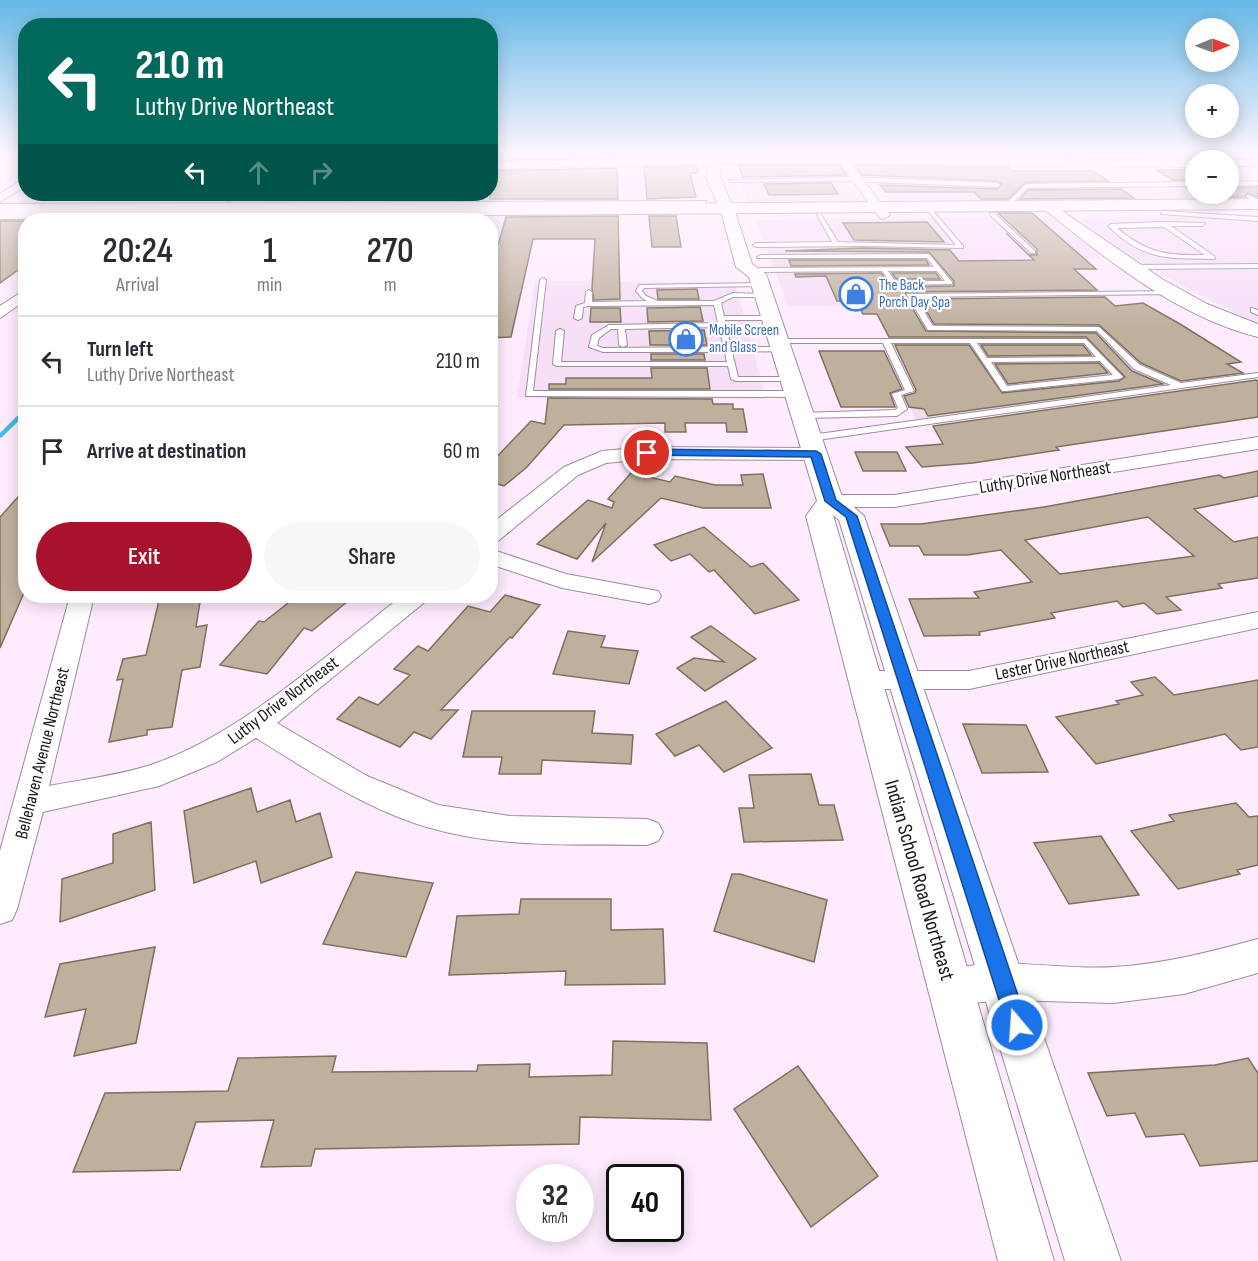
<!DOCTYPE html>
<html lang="en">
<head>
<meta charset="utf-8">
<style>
  body { margin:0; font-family:"Sofia Sans Condensed",sans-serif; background:#f7f7f7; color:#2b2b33; height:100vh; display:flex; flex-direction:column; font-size:22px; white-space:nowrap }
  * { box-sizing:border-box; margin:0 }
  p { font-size:20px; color:#7c7c81 }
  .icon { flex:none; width:33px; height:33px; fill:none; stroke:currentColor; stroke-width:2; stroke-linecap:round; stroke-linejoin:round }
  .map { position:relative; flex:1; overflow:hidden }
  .side { position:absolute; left:18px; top:213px; width:480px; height:390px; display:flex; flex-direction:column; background:#fff; border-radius:24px; box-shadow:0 3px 15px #0003 }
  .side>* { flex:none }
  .guide { position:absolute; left:18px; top:18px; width:480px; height:183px; border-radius:24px; box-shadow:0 3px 15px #0003; background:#00695c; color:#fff; overflow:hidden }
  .needle { width:39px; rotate:89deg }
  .buttons { position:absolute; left:1185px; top:18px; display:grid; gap:12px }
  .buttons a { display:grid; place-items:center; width:54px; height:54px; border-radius:50%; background:#fff; box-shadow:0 3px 15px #0003; font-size:30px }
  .speed { position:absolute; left:516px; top:1164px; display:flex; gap:12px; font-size:30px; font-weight:700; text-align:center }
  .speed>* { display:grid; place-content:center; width:78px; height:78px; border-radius:50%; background:#fff; box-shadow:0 3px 15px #0003; line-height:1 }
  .speed small { font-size:15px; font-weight:400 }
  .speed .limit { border:3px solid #111; border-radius:9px; background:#fff; color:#111 }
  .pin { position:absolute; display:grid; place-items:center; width:51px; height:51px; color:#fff; margin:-26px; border:3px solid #fff; border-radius:50%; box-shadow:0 2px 6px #0007 }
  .me { position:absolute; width:66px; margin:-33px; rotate:342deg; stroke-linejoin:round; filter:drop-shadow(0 0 4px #0008) }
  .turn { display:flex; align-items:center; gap:21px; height:126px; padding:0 18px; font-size:27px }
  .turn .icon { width:78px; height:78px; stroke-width:2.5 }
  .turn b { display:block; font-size:42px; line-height:51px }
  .lanes { display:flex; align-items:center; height:57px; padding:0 18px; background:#0003; justify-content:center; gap:30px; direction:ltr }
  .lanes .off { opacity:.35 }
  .eta { display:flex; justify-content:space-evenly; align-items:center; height:102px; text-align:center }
  .eta b { font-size:36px; font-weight:600; line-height:42px }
  .button { display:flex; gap:12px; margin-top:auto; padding:12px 18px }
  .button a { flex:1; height:69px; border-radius:36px; background:#a9122d; color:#fff; font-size:24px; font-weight:600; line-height:69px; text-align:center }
  .button a+a { background:#f7f7f7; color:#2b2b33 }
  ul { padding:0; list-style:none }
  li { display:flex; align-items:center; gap:18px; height:90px; padding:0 18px; border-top:2px solid #e1e1e2 }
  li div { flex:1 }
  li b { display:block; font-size:22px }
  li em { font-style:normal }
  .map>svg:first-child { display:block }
  .built { fill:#f6dff7 }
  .industrial { fill:#f1deed }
  .green { fill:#a9fac1 }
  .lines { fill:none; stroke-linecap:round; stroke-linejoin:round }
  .stream { fill:#41bde2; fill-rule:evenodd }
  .building { fill:#bfb09e; stroke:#7d705f; stroke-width:1.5; fill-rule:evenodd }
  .service-casing { stroke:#9c8c9c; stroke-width:2 }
  .minor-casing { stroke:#9c8c9c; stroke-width:2 }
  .tertiary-casing { stroke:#9c8c9c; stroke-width:2 }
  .secondary-casing { stroke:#9c8c9c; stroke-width:2 }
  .service { fill:#fff; fill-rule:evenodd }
  .minor { fill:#fff; fill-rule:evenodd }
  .tertiary { fill:#fff; fill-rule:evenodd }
  .secondary { fill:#fff; fill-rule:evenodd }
  .route { fill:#1a73e8; stroke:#114b97; stroke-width:1.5 }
  .labels { text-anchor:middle; stroke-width:4.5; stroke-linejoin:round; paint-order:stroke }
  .far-shop-label { font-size:15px; fill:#366cbe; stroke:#fff; text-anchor:start }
  .street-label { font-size:18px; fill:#1c161c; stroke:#fff }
  .near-street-label { font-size:21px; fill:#1c161c; stroke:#fff }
</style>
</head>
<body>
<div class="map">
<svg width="1258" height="1261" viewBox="0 0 1258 1261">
  <rect width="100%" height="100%" fill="#feecfe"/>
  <path class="built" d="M738,178H848L866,203L748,204Z
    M869,180L1008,184L1195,183L1196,194H1228L1229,182H1258V201L889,203Z
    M1046,216L1052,217L1104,258H996L1006,269L963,270L946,250L768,251L756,220Z
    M1258,216V325L1170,279L1124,251L1078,218Z
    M882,276L899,306H788L777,277Z
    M535,281L735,282L766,399L517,398Z"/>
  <path class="industrial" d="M946,250L980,291L891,292L882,276L777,277L768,251Z
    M885,332H1096L1150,387L916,420L904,395L921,394Z"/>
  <path class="green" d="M1020,153H1258V162L1029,160Z"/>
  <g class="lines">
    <path class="stream" d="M231,194H235L220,220H217Z
      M24,409H26V414L2,437L0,438V433Z"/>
  </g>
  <path class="building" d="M528,153H616V157L490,161V156Z
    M733,153H830L831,155H733Z
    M844,153H990L995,156L846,155Z
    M738,165H839L846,175L743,177Z
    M855,165L1008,167L1013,171H1093L1108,181L1026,182L1008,199H981L974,192H886L880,185L997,189L1002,184L997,181L862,175Z
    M696,166L698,173H690L696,197L647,199L644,167Z
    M617,168L618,199H490V171Z
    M1156,170H1196V180H1173Z
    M831,183L838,194L769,195L764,184Z
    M1258,187V197L1248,193L1245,197H1202L1187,188H1196V194H1228V188Z
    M1121,189L1134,198L1020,199L1028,190Z
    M998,213H1032L1096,269H1074L1097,290L906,292L905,296L926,331L1096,333L1132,371L1163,384L928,416L924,409L909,407L904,396L915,393L916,390L895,345H969L1002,393L1119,381L1125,377L1086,337H889L877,314H863L856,301H837L826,276L796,277L795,274L881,273L893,287L954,286V281L929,252L785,251L862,248L950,250L959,261L1034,260L1006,233L1029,255H1037V249Z
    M618,216L620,299L594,300L592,289L595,239H533L511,337L490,338V249H495L499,242L506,217Z
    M649,216H676L681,247H652Z
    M0,221H26V264L0,283Z
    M927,222L944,242L854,240L843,223Z
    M789,260H926L929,265L791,266Z
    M892,273H936L940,279H896Z
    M697,289L699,299H658L657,290Z
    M1105,297L1115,306L1143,303L1180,324L1241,362L1227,364L1243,373L1181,381L1141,363L1099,325L934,324L919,299Z
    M700,307L703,321L648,322L647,308Z
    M591,308H620L621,322H590Z
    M704,330L707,345H650L649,331Z
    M981,345H1083L1091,355L988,356Z
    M819,351H884L902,389L890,393L895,407H841Z
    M651,354H704L705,360H651Z
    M1099,363L1108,373L1008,384L995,364Z
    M651,368H707L710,389H549V384H566V378H652Z
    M1256,380L1258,381V417L1056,447L1059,450L973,463L922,467L906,447L943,444L933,426Z
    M548,398L712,399L713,404H733V409H743L747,432H727L726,423H685L686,432H665V423L564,425L527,467L504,486L490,482V464L531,421L545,424Z
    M855,452H897L906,471H863Z
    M1258,471V496L1194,509L1234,542L1258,537V578L1218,584L1222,588L1166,597L1181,610L1157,614L1144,603L1123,607L1117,601L1051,613L1055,618L979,632L980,635L924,636L909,599L979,598L974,592L1032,582L1001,550L967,555H924L919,546H890L881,524H921L1044,507L1219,475L1224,478ZM1148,517L1194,556L1060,574L1025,540Z
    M631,473L670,482L675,476L715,485H743L741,475L763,474L771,508H703L661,498L592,562L606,523L577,559L537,544L588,500L612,508L614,502L608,499Z
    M26,488V588L0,648V517Z
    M704,527L751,567L763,563L799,600L755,614L714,570L709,572L690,554L671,561L654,545Z
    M505,595L540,605L512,638L510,637L441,710H458L431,739L414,732L400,747L337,719L359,697L378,705L410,675L394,669L418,646L428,651L468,606L490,612Z
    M160,596H201L196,627L207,625L200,667L182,670L172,727L147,730V735L109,742L123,679L117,680L123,659L146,655Z
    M297,596H354L312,631L304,628L267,674L220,665L259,621L264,622Z
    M711,626L756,659L705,691L677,668L694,658L724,662L691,637Z
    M568,631L605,636L601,647L638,651L629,684L553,674Z
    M1155,677L1174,695L1258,680V747L1241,750L1225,734L1096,764L1056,717L1119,704L1116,701L1143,695L1131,682Z
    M726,701L772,748L724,772L699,745L675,756L656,734Z
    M472,711H595L592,733L633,735L631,764L542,760L541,774H499L502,757H463Z
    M963,724L1026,725L1048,772L982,773Z
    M811,774L819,805H834L843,840L744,842L739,808H754L749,775Z
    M251,788L257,812L290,800L296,822L320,813L332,857L261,883L256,861L194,883L184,811Z
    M1236,803L1249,817L1258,816V865L1237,870L1240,874L1178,889L1131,831L1174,821L1169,815Z
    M151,822L155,890L60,922L62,879L113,863V834Z
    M1101,836L1139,895L1069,904L1034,843Z
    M356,872L433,883L406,957L323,944Z
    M732,874H740L827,900L814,962L714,931Z
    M521,899H611V930L663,929L665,984L565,985L566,971L449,975L457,916L519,914Z
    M155,947L136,1043L74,1056L86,1009L45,1017L60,964Z
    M613,1041L707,1043L711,1120L580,1117L579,1144L315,1149L311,1166L261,1167L274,1120L196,1122L180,1170L73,1172L105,1093L228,1091L238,1058L336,1056L332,1072L477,1071L478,1065L530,1064L529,1077L612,1075Z
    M1248,1058L1258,1073V1161L1200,1166L1184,1134L1146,1137L1135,1113L1107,1116L1088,1073L1215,1065Z
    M798,1066L878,1176L811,1227L734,1109Z"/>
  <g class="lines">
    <g class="service-casing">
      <path id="service" d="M846,177L997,183L1000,185L997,187L846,181L731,182L728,180Z
        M1258,181V185L1228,186V182Z
        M1196,182V186L1027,188L1009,207L1004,206L1026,184Z
        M1247,195L1258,199V203L1247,197Z
        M927,204L963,246V248L862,246L756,247L753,245L756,243L832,242L817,215L820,213L838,242L956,245L925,207Z
        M1163,211L1258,217V221L1161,214Z
        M990,213H994L1035,251V253H1031L990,215Z
        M1164,222L1205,223L1203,226H1171L1214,256L1215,259C1169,258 1145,262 1108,226L1111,224ZM1164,227L1205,255C1166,256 1147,253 1117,228Z
        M929,254L952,282V284L893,285L882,271L760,272L757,270L760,268L934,267L927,258H758L757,257L760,255ZM888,271H937L945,281H895Z
        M1258,264V268L1134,269L1131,267L1134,265Z
        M543,278L546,280L533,391H796L800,394L796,397L526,396L540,280Z
        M763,283V285L761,286L644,288L642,291L646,296L658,301H714L733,293L766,294L767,295L764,297H733L721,303L724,316H771L775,318L771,320H725L727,330L776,331L780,333L776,335L728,334L731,347H781L785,349L781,351L732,352L738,377H791L795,379L794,381H735L731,379L728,366H557L553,364L556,331L560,329L564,331L561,362H727L725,352H603L589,347L592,335L609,325L718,323L714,305L588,306L583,307L582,318L578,320L574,318L576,306L585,303L586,292L589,290L592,292V302L647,301L642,298L636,291L639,285ZM719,327L724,347L603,348L597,346L599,338L611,329H618L619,345L623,347L627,345L625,329Z
        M1176,291L1178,292V294L915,297L933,326L1099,327L1140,365L1181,383L1258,373V377L811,441L806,438L811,435L1171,385L1134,369L1097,331L928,330L907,295L908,294Z
        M1251,308L1258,310V315L1251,312Z
        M776,339H1086L1123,377L1119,379L1005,391H1002L970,343H891L914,391L901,395L907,409L897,416L803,418L800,417V413L895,410L898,408L892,394L905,390L883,343H779L775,341ZM977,343H1084L1096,357L987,358ZM1100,361L1113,375L1007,386L991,362Z"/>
    </g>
    <g class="minor-casing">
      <path id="minor" d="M832,153H842L845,157L1196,161V167L850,163L890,215L884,219L880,218L840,163H723L490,169V163L718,157H835Z
        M1226,160H1258V166H1228V160Z
        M26,177V186L0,202V194Z
        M706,201V205L702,206L0,212V204Z
        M26,289V300L0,318V306Z
        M1258,437V449L894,507H830L822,506L819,501L822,496L830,495H894Z
        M647,447L816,448L823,450L826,454L823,458L816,460L647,459L606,463L578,475L498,541L490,543V525L564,467L602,451Z
        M490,549L566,574L658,591L661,596L658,601L649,604L562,588L490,564Z
        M70,596H94L49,786C80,780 113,776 144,767C235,740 327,654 402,596H429L426,601L277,723L367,776L438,805L510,816L647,819L658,823L663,832L658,841L647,845C577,844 502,848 434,829C370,812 311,772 256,738L217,762L159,786L43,812L17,909L12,920L0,924V851Z
        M1258,612V628L969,689H864L854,687L850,680L854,673L864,671H969Z
        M1258,939V973L1184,994L1113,1003L1004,1000L950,1005L937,1000L931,987L937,974C992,953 1057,971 1114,967C1164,964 1210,952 1258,939Z"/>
    </g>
    <g class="tertiary-casing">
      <path id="tertiary" d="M718,161L724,165L720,171V177L736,215L752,264L766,274L842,497L864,516L1121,1261H1065L839,520L833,515L1054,1261H998L806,516L817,501L749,277L736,267L722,215L706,177L708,167Z
        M1049,202L1162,279L1207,304L1258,324V337C1178,317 1107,260 1044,209L1042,206Z"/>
    </g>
    <g class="secondary-casing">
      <path id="secondary" d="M1258,199V209L0,219V209Z"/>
    </g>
    <use href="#service" class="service"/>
    <use href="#minor" class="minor"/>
    <use href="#tertiary" class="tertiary"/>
    <use href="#secondary" class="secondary"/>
  </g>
  <linearGradient id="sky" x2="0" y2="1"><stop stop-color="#65b8e6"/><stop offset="0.47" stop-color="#fff6ff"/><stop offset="1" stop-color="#fff6ff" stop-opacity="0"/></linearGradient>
  <rect width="1258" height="329" fill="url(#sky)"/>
  <path class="route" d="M647,449L816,451L821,454L836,500L857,516L1028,1025L1025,1032L1017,1035L1010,1032L1007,1025L846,517L825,501L811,457L643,455V450Z"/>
  <defs>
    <g id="shop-ring" transform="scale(1.725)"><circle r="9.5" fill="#fff" stroke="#3f7fe0" stroke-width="1.5"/><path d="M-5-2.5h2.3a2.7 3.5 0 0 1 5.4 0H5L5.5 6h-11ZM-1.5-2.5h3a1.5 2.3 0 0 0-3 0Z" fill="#3f7fe0"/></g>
  </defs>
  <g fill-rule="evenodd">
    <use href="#shop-ring" x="856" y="294"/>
    <use href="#shop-ring" x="686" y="339"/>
  </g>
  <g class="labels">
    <g class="far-shop-label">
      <text x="879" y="290">The Back<tspan x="879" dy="17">Porch Day Spa</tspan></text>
      <text x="709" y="335">Mobile Screen<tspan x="709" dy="17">and Glass</tspan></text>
    </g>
    <g class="street-label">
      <text transform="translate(1045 477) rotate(-9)" y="6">Luthy Drive Northeast</text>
      <text transform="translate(1062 660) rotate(-12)" y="6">Lester Drive Northeast</text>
      <text transform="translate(283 700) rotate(-37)" y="6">Luthy Drive Northeast</text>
      <text transform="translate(42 753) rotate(-76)" y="6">Bellehaven Avenue Northeast</text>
    </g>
    <g class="near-street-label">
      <text transform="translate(920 880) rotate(74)" y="7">Indian School Road Northeast</text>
    </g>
  </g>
</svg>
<div class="buttons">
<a><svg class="needle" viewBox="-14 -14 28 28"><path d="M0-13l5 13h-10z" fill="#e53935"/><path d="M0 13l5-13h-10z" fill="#7c7c81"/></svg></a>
<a>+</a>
<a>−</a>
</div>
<div class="speed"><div>32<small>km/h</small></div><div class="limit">40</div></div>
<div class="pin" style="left:647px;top:453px;background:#d93025"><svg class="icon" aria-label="arrive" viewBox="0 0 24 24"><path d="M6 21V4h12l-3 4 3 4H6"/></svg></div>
<svg class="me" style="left:1017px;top:1025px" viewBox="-20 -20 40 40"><circle r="17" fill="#1a73e8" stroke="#fff" stroke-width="3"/><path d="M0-11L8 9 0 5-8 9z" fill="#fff"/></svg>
<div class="guide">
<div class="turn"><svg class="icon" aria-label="left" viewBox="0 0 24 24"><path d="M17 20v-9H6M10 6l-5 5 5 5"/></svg><div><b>210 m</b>Luthy Drive Northeast</div></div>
<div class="lanes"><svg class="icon" aria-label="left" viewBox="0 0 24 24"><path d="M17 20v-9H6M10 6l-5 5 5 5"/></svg><svg class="icon off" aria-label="ahead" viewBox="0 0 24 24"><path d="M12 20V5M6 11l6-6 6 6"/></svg><svg class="icon off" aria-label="right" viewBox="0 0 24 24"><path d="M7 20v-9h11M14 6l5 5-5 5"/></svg></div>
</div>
<section class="side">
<div class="eta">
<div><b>20:24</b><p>Arrival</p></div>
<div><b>1</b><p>min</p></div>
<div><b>270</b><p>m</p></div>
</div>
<ul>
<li><svg class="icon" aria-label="left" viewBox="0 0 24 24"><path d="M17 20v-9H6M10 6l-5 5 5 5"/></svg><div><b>Turn left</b><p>Luthy Drive Northeast</p></div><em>210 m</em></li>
<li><svg class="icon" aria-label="arrive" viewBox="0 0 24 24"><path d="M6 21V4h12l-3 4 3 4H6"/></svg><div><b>Arrive at destination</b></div><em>60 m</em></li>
</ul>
<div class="button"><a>Exit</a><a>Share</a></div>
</section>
</div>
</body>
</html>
